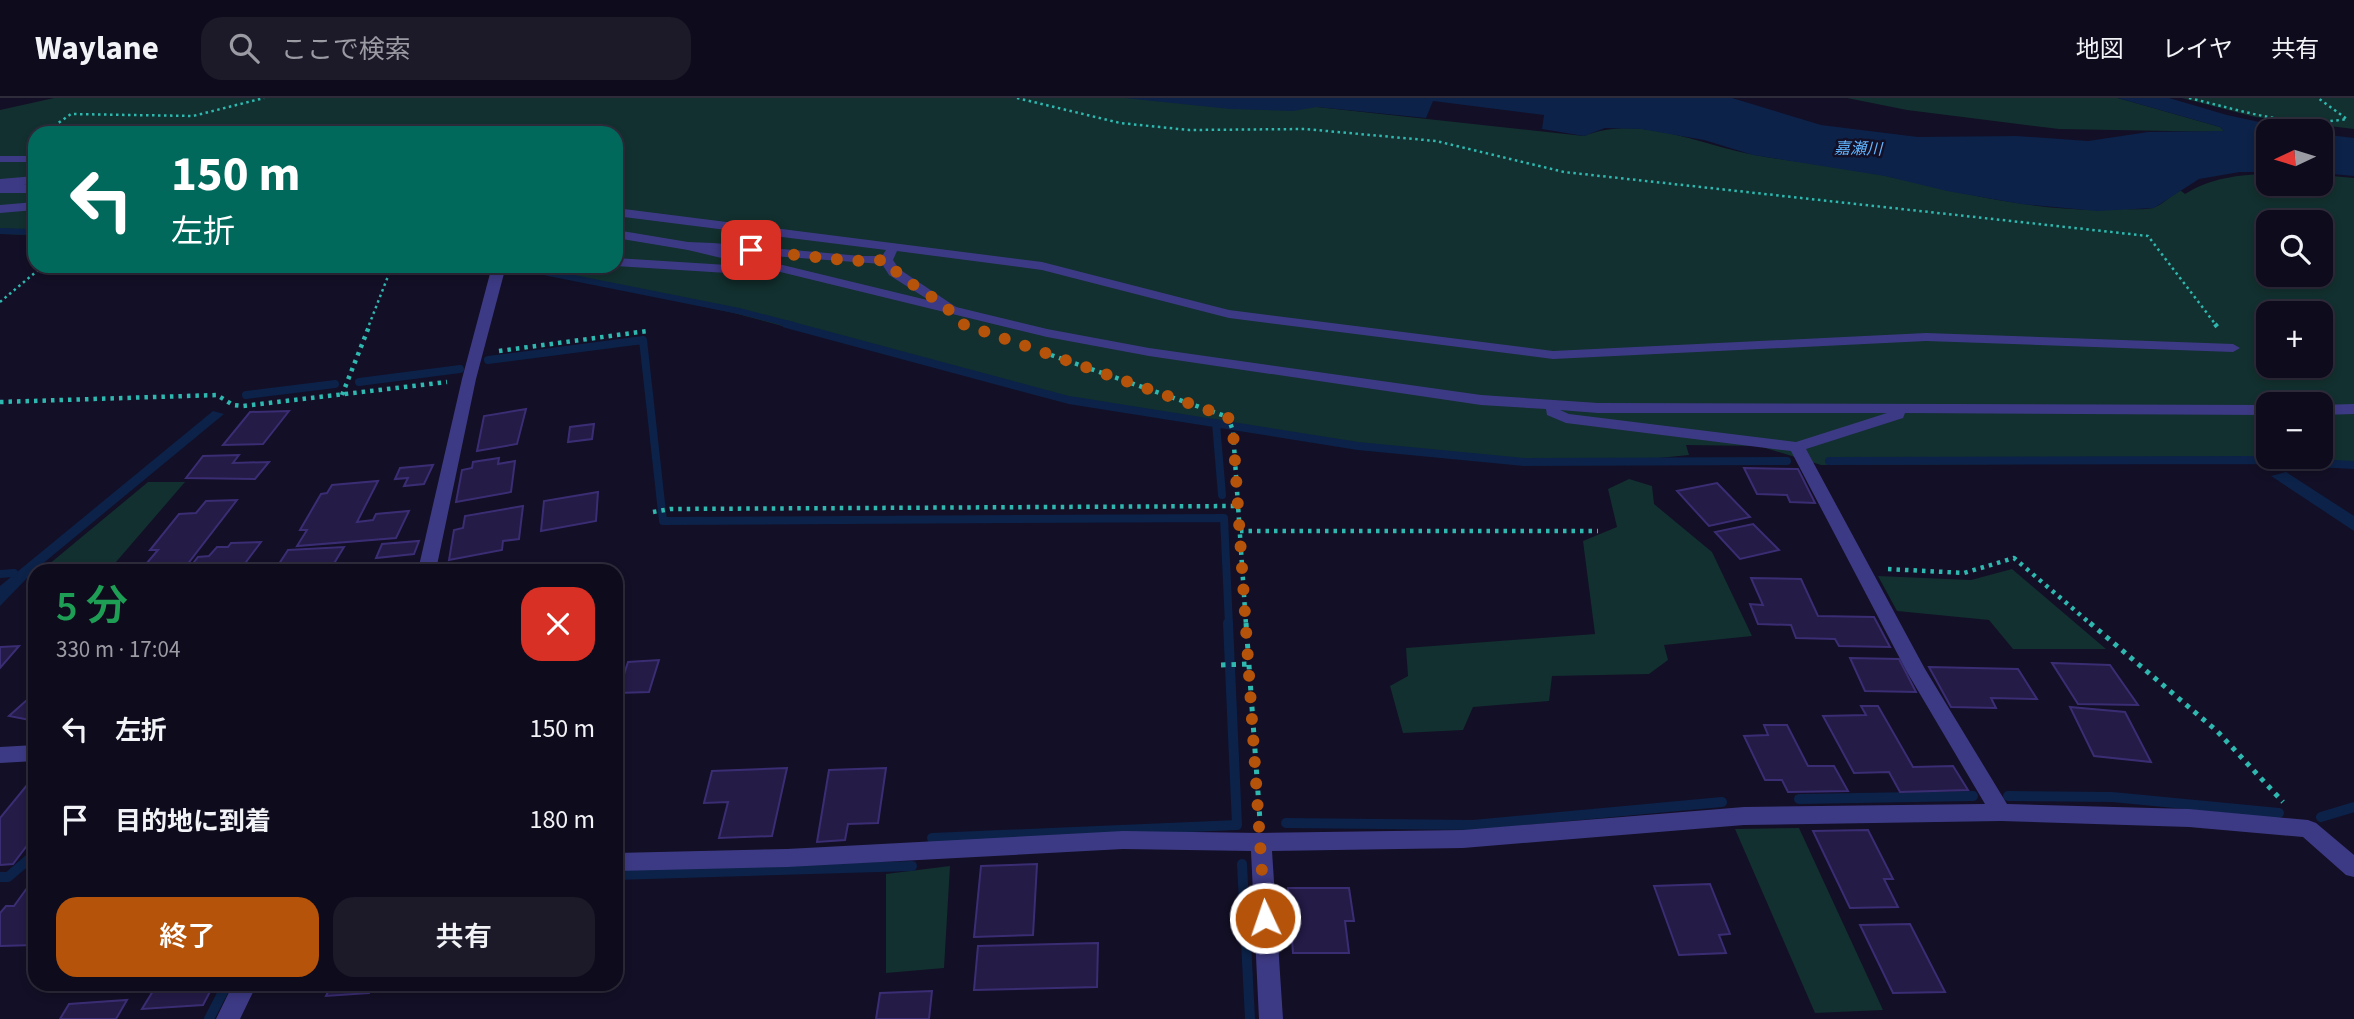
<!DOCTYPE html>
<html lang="ja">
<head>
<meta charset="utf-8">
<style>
  body { margin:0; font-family:"Source Sans 3","Noto Sans JP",sans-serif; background:#1c1929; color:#f1f3f6; height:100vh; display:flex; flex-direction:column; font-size:26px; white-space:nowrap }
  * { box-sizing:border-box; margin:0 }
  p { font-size:23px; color:#9b9ba3 }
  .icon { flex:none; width:38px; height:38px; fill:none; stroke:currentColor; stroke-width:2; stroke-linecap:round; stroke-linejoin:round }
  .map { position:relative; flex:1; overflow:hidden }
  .side { position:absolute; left:28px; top:466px; width:595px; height:427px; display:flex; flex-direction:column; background:#0e0b1c; border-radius:21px; box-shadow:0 4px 10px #0003,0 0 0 2px #2e2b3b }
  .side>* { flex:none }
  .banner { position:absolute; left:28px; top:28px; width:595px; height:147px; border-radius:21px; box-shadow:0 4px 10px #0003,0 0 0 2px #2e2b3b; background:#00695c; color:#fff; overflow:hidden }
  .needle { width:46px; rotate:266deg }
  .controls { position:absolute; left:2256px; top:21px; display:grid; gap:14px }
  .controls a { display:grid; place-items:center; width:77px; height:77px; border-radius:14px; background:#0e0b1c; box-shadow:0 4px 10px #0003,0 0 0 2px #2e2b3b; font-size:35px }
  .pin { position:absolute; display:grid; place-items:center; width:60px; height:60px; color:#fff; margin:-30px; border-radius:14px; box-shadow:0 4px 10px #0006 }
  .me { position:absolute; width:77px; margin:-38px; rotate:357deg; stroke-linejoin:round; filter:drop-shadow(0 0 5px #0008) }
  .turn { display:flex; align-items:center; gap:24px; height:147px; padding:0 28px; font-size:32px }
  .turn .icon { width:91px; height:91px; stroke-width:2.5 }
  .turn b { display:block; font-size:49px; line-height:60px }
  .round { display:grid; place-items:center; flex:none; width:74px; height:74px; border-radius:21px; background:#1c1929 }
  .summary { display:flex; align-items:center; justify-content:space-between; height:119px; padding:0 28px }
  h1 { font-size:42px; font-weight:600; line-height:52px; color:#1e9e55 }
  .primary-button { display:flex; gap:14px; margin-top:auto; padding:14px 28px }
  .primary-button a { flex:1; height:80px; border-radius:21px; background:#b45309; color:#fff; font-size:28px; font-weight:600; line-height:80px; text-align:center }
  .primary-button a+a { background:#1c1929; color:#f1f3f6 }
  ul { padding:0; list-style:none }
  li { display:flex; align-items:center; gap:21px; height:91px; padding:0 28px }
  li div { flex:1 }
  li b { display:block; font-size:26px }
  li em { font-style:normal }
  header { display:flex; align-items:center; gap:42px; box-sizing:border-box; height:98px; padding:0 35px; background:#0e0b1c; border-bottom:2px solid #2e2b3b }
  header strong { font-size:33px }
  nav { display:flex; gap:38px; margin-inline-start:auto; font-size:24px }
  .search { width:490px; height:63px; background:#1c1929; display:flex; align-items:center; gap:18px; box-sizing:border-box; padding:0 24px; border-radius:21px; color:#9b9ba3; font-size:26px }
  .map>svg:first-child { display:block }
  .green { fill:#12302f; fill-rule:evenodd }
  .water { fill:#0c2248 }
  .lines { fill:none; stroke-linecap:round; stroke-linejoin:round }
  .stream-far2 { stroke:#0c2248; stroke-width:6 }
  .stream-far1 { stroke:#0c2248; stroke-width:8 }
  .stream { stroke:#0c2248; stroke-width:10 }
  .building { fill:#241b47; stroke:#3b2d73; stroke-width:2 }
  .path-far2 { stroke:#2fb8b0; stroke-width:2.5; stroke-dasharray:2.5 3.5; stroke-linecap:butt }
  .path-far1 { stroke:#2fb8b0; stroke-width:4.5; stroke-dasharray:3.5 5; stroke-linecap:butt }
  .path { stroke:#2fb8b0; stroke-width:5; stroke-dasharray:4.5 6; stroke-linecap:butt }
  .service { fill:#3d3a85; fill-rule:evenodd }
  .minor { fill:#3d3a85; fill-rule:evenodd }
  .route { stroke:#b45309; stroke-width:12; stroke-dasharray:0 21.6 }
  .labels { text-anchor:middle; stroke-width:5; stroke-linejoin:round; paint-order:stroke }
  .far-water-label { font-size:16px; font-style:italic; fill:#62b6ff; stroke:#130f26 }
</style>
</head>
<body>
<header>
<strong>Waylane</strong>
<div class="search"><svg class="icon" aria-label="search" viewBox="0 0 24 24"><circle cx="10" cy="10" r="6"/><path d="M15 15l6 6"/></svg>ここで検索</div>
<nav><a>地図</a><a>レイヤ</a><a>共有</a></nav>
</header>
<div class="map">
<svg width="2354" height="921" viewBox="0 0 2354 921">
  <rect width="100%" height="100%" fill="#130f26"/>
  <path class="green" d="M54,0H1275L1317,9L1584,38C1640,16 1700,47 1755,57C1798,65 1843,68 1886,78C1963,95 2041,116 2122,111C2131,111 2144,112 2153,110C2162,107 2172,97 2180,92L2185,96C2211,80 2236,77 2268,76V86H2320L2321,77L2354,80V369L2285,365L1821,367L1759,348L1686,347L1689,357L1598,366L1521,367L1358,350L1063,304L734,215L510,168H616V35H35V137L0,136V12ZM2268,124H2320V177H2268ZM2268,215H2320V268H2268ZM2268,306H2320V359H2268Z
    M1847,0H2118L2220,29L2225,34L2059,31L1907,12Z
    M2182,0H2354V31L2255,19Z
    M1629,381L1652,388L1654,406L1712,454L1752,538L1664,547L1668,562L1649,576L1552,578L1549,603L1473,609L1463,632L1403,635L1390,588L1408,578L1406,550L1595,536L1583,443L1617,429L1608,391Z
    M148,384H185L116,464L96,472H42Z
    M2012,471L2106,551H2013L1989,522L1897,513L1878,478L1971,482Z
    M1799,730L1883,912L1815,915L1735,731Z
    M950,768L944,870L886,875V776Z"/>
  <path class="water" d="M1125,0H1732L1821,27L1918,39L2016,38L2088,43L2148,34L2224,33L2220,29L2118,0H2169L2227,17L2301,33H2268V74H2240L2199,81L2154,110L2097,113L2021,106L1947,93L1885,78L1753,57L1704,42L1641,31L1605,30L1584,38L1542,31L1544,17L1433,3L1426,20L1317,9L1293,13L1230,11Z
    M2321,36L2354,40V78L2321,75Z
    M213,313L224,316L35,472L0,508V488Z
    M2286,374L2354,418V433L2271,378Z"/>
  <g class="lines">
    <path class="stream-far2" d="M0,133L35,134
      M514,168L739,213L793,227"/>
    <path class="stream-far1" d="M786,226L1069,302L1358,348L1524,364L1787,363
      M488,262L643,242L663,423L1224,420L1229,527
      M359,284L460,271
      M246,297L335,286
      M1216,325L1222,397
      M1829,363L2258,362L2354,367
      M0,476L14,475"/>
    <path class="stream" d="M2008,698L2112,699L2279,715
      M1799,701L1973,698
      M2321,719L2354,709
      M1286,725L1473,727L1722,704
      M932,740L1237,727L1228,525
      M1242,766L1250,921
      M616,777L912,768
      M0,779H8L35,756
      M209,921L227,886"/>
  </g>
  <path class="building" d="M526,311L517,346L477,353L484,318Z
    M289,313L263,346L223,347L250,314Z
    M594,326L592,341L568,344L570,329Z
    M239,357L233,365L269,364L255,381L186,380L203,358Z
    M499,360L498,366L515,363L511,394L456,404L462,372L472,370L473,364Z
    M433,367L424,386L404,388L408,380L395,381L400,370Z
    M1744,370L1798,371L1815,405L1790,404L1787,397L1757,396Z
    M378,383L357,424L373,422L376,416L409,413L396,440L297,448L307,432H300L321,396L327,395L332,387Z
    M1717,385L1750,419L1709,428L1677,393Z
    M598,394L596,423L541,433L544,403Z
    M237,402L183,472H149L154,466H146L158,452H150L179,416L196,415L206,403Z
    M523,408L519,441L503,443L502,452L449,462L454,432L463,430L465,418Z
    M1753,426L1779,452L1740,461L1715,434Z
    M419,443L414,456L376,460L382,446Z
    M261,444L240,472H188L198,459L209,458L217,449H228L231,445Z
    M344,449L330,472H275L288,452Z
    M1751,480L1801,481L1818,518L1874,519L1890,549L1839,548L1835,541L1796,540L1791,527L1758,526L1750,506L1763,507Z
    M19,548L0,570V549Z
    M1850,560L1899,561L1916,594L1865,593Z
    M659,562L649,594L618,595L628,564Z
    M2052,565L2110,567L2138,607L2078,606Z
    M1929,569L2018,571L2037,601L1991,600L1996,610L1951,609Z
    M28,601L35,602V623L9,618Z
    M1861,608H1878L1913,669L1953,668L1968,692L1900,694L1889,674L1854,675L1823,618L1866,617Z
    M2070,609L2125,614L2151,664L2094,658Z
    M1764,627H1787L1808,668H1834L1848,693L1788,694L1782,682H1765L1744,638L1768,637Z
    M787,670L772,738L719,740L728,704L704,705L712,673Z
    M886,670L878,725L848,726L845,742L817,744L829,672Z
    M32,681H35V737L13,766L0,767V720Z
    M1868,732L1893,781H1884L1898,809L1850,810L1813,733Z
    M1037,766L1033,837L974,839L981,768Z
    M35,779V847L0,848V815L6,808H14Z
    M1710,786L1730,836L1719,837L1726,855L1679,857L1654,788Z
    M1288,790H1349L1354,823H1345L1349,855H1293Z
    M1910,826L1945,894L1893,895L1860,827Z
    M1098,845L1097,889L974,892L978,848Z
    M138,886H214L203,907L142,911L153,893L134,894Z
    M332,886H373L369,895L326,898Z
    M932,893L929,921H876L880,895Z
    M127,902L116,921H60L69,906Z"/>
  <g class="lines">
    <path class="path-far2" d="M1017,0L1120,25L1189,32L1305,31L1436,43L1564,74L2148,138L2216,227
      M2189,0C2244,13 2290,30 2347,21L2318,0
      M44,35L71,16L193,18L264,0
      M0,204L43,168
      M369,227L392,168"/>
    <path class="path-far1" d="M2215,226L2219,231
      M499,253L647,233
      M1051,257L1228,319L1233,333L1246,527
      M342,297L370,226
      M0,304L217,297L233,307L243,308L447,284
      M653,414L670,411L1238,408
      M1240,433H1598
      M1888,471L1964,475L2014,460L2092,527"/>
    <path class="path" d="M1246,525L1260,723
      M2090,525L2217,633L2283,704
      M1221,567L1249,566"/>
    <path class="service" d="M0,58H35V64H0Z
      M35,78V86L0,89V81Z
      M616,110L1042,164L1229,212L1553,253L1926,235L2233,246L2240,250L2233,254L1926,243L1553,261L1229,220L1042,172L897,153L893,162L899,171L956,209L958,212L951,216L889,177L882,166L688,152L682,148L688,144L713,145L861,158H882L886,152L616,118Z"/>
    <path class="minor" d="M0,87H35V95H0Z
      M35,104V112L0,115V107Z
      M616,132L688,144L1047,231L1149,250L1481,297L1598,305L2268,307V317L1905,315L1903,320L1806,351L1925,571L2007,706L2189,711L2308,722L2316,725L2354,757V779L2346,777L2303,739L2189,729L2001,723L1744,727L1463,750L1272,753L1283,921H1259L1251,753L1123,751L787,769L616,773V755L787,751L1123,733L1261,735L1463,732L1744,709L1985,706L1907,574L1791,353L1566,325L1547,317L1546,311L1481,307L1149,258L1047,239L764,170V176L759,177L616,168V160L759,169L688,152L616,140ZM1560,312L1598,315H1887L1796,344L1569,316Z
      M492,168H506L476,281L436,472H418L462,281Z
      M2354,306V316L2320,317V307Z
      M35,647V663L0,665V649Z
      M233,886H257L240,921H216Z"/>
  </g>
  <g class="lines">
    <path class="route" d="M751,152L852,163L886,162C905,189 941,197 960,225L1228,319L1233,333L1265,820"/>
  </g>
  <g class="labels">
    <g class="far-water-label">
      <text transform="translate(1858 50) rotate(1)" y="6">嘉瀬川</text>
    </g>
  </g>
</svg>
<div class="controls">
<a><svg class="needle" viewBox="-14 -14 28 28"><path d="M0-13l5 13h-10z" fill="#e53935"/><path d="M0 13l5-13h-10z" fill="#9b9ba3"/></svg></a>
<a><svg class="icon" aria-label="search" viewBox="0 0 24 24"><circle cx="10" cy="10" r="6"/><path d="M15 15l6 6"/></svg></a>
<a>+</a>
<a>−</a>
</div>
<div class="pin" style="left:751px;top:152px;background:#d93025"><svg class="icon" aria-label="arrive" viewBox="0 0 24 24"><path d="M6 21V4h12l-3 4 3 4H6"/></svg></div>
<svg class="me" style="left:1265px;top:820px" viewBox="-20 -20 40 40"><circle r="17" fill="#b45309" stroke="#fff" stroke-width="3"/><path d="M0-11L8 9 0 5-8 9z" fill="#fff"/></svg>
<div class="banner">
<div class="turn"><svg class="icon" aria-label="left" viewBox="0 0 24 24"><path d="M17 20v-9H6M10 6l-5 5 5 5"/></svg><div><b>150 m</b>左折</div></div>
</div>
<section class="side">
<div class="summary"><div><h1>5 分</h1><p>330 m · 17:04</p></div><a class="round" style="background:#d93025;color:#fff"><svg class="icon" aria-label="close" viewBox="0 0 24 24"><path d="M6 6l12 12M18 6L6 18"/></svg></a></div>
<ul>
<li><svg class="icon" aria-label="left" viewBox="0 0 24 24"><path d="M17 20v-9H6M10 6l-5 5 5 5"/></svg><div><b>左折</b></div><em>150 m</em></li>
<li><svg class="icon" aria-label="arrive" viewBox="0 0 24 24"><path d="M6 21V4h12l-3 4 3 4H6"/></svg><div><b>目的地に到着</b></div><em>180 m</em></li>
</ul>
<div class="primary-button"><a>終了</a><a>共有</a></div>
</section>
</div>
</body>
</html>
